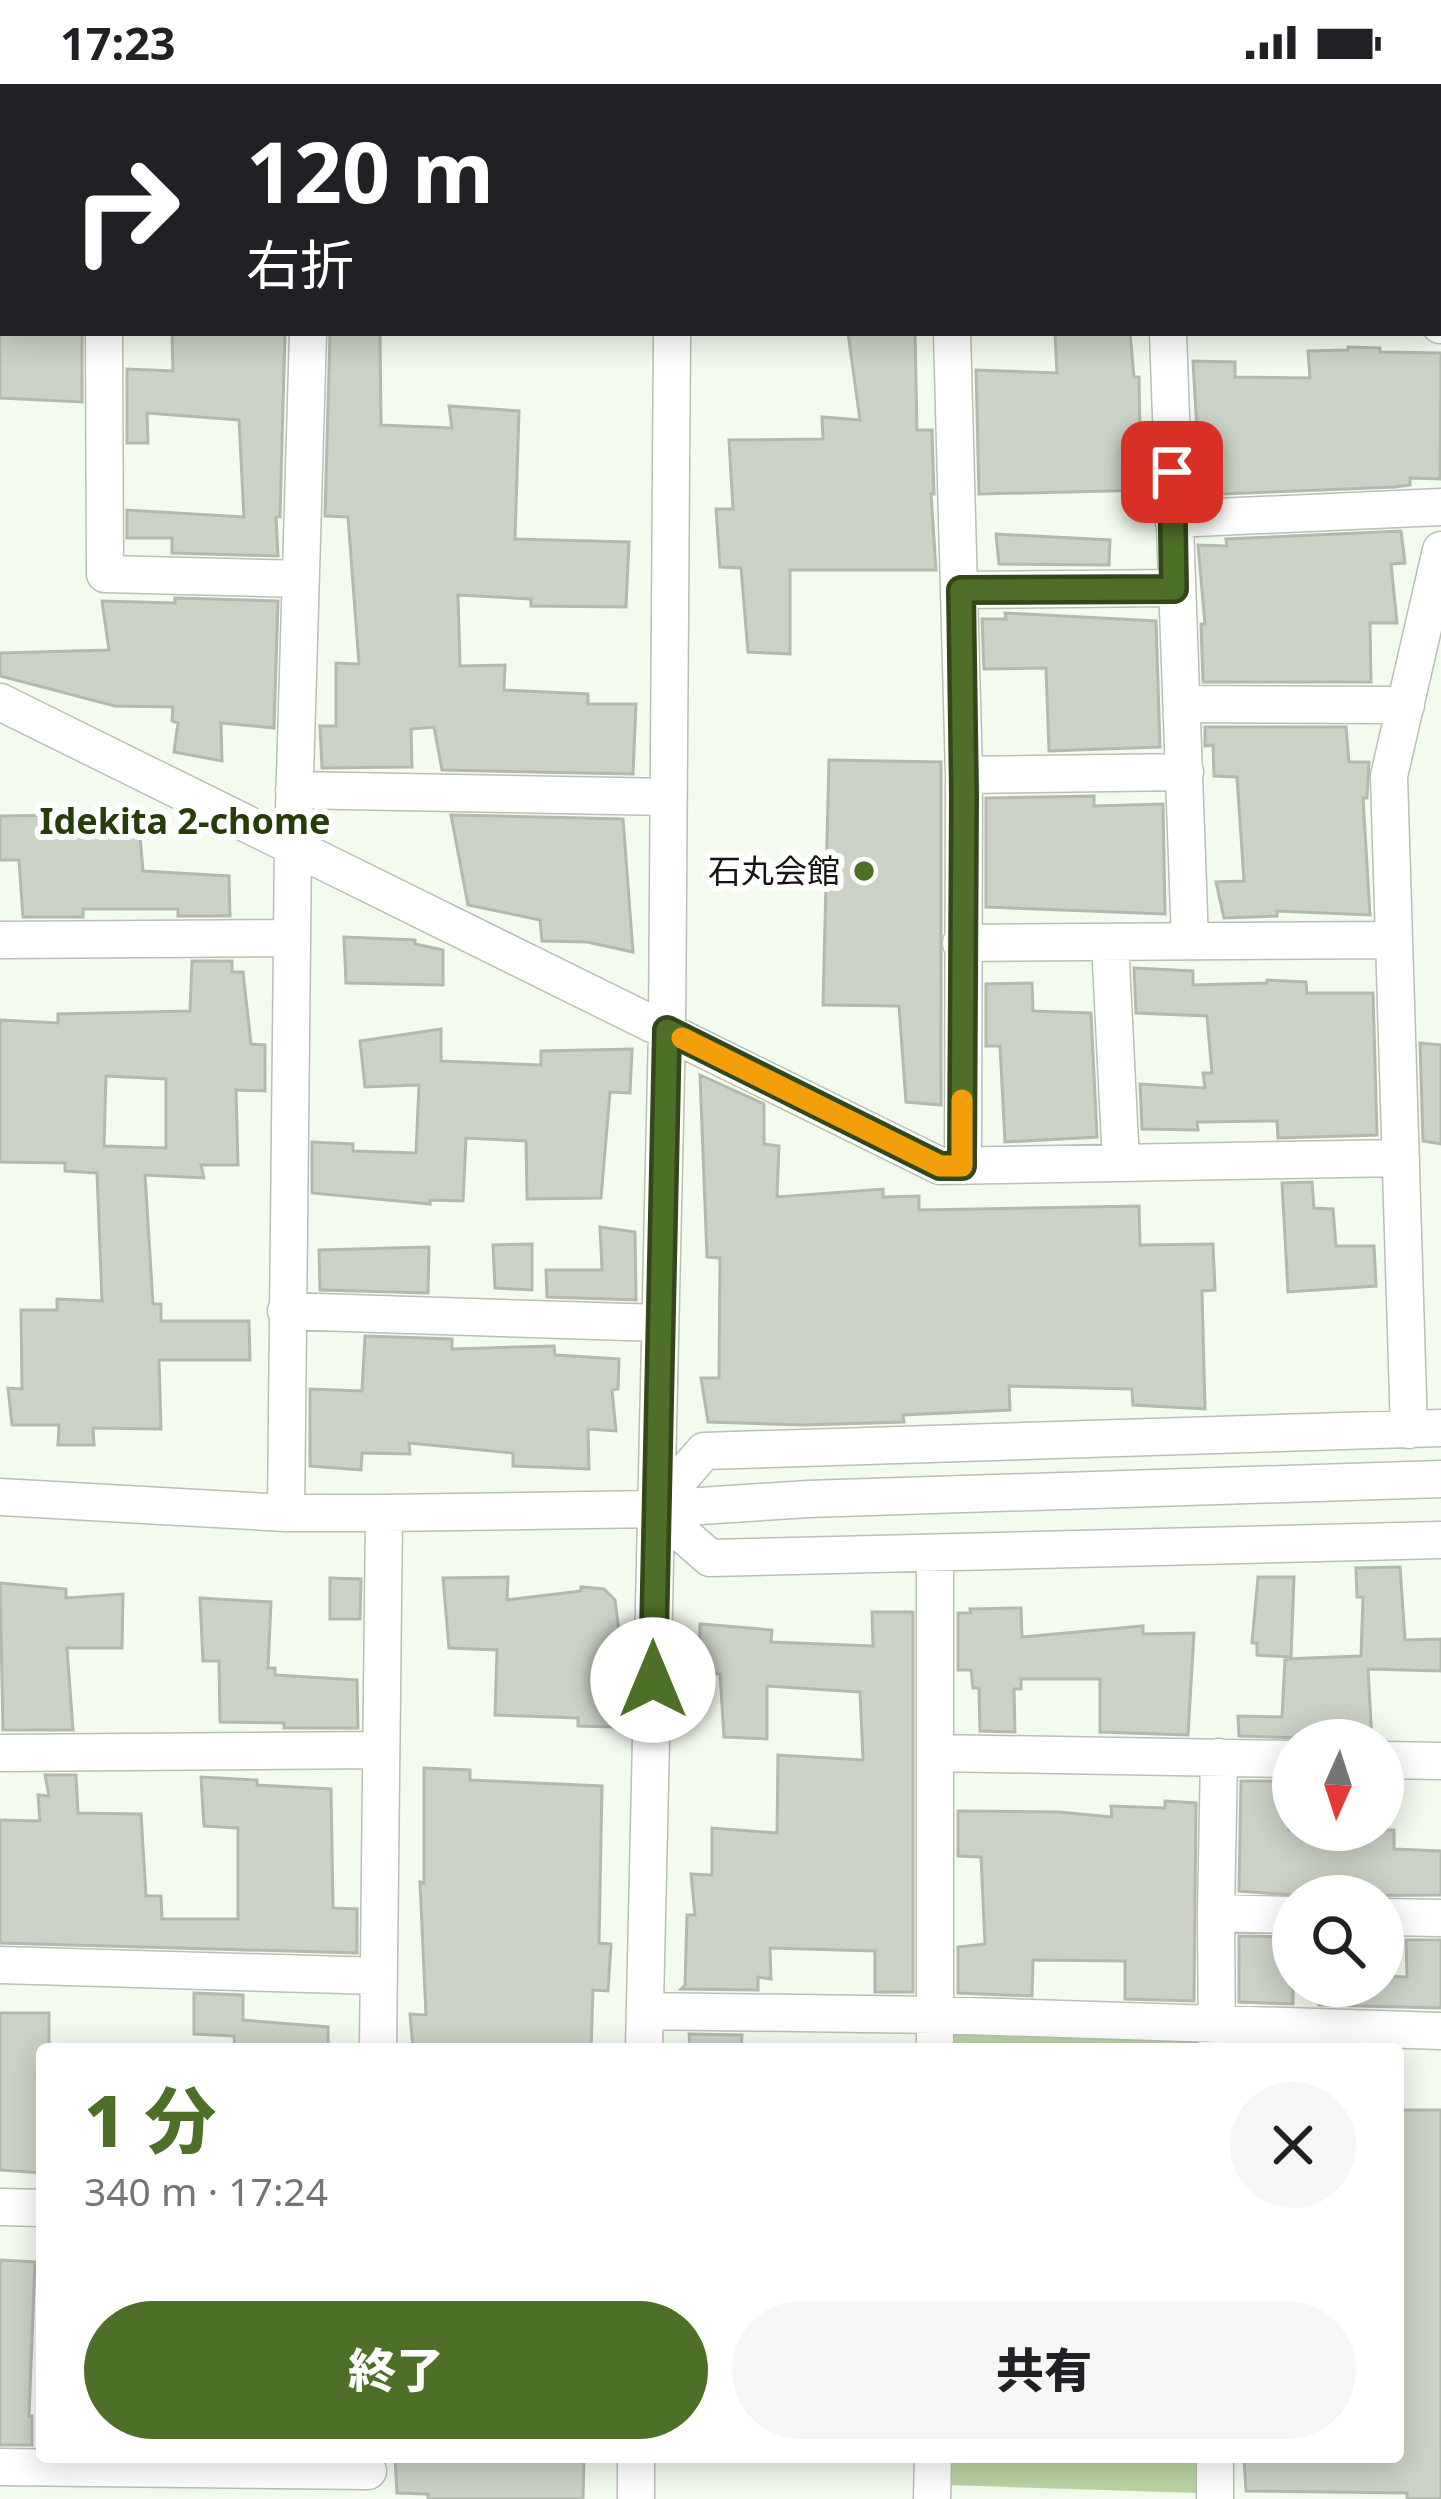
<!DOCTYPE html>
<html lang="ja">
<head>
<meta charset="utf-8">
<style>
  body { margin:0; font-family:"Noto Sans","Noto Sans JP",sans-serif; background:#f6f6f6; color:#202124; height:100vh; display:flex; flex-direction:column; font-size:45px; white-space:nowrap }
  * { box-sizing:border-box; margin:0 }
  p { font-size:39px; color:#757577 }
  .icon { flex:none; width:66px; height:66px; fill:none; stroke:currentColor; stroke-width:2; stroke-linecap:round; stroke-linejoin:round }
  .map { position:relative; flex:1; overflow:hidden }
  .drawer { position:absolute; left:36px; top:1959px; width:1368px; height:420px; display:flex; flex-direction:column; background:#fff; border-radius:12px; box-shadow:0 6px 30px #0003 }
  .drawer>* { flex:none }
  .top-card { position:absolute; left:0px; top:0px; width:1443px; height:252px; box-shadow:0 6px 30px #0003; background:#202124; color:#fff; overflow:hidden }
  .needle { width:78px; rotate:183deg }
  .tools { position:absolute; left:1272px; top:1635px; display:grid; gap:24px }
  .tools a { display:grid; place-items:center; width:132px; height:132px; border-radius:50%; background:#fff; box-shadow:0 6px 30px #0003; font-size:60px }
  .pin { position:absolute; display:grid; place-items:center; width:102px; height:102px; color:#fff; margin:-51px; border-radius:24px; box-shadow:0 6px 18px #0006 }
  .me { position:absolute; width:132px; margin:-66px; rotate:0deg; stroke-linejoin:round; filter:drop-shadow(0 0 9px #0008) }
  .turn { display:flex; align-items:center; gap:42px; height:252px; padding:0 48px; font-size:54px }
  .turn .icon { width:156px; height:156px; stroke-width:2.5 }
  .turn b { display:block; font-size:84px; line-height:102px }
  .round { display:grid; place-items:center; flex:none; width:126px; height:126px; border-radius:63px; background:#f6f6f6 }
  .overview { display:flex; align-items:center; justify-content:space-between; height:204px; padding:0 48px }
  h1 { font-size:72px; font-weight:800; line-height:90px; color:#4d6f27 }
  .button { display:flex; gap:24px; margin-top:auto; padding:24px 48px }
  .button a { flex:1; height:138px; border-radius:72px; background:#4d6f27; color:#fff; font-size:48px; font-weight:800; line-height:138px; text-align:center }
  .button a+a { background:#f6f6f6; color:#202124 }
  .status { display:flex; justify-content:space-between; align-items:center; height:84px; padding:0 60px; background:#fff; direction:ltr }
  .status svg { height:33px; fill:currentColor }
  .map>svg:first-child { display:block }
  .green { fill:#bad4a3 }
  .building { fill:#ccd2c6; stroke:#b3b9ae; stroke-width:3; fill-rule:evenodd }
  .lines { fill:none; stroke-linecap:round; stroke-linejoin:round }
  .minor-casing { stroke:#b9c0b4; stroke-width:39 }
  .minor { stroke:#fff; stroke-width:36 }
  .route-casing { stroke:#324819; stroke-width:30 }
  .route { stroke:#4d6f27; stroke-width:21 }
  .slow { stroke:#f59e0b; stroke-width:21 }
  .poi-dot { fill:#4d6f27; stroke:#fff; stroke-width:4.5 }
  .labels { text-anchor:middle; stroke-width:12; stroke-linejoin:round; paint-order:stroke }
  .poi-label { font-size:33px; fill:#141612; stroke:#fff; text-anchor:end }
  .neighbourhood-label { font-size:36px; font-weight:bold; fill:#263c09; stroke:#fff }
</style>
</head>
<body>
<div class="status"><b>17:23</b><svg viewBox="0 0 49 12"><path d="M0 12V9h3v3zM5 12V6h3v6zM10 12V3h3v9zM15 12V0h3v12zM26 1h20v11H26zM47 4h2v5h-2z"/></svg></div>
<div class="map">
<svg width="1441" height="2415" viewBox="0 0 1441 2415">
  <rect width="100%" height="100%" fill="#f3faee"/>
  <path class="green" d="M949,1948L1205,1955V1965H949Z
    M949,2373H1200L1199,2409L949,2401Z"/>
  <path class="building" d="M0,249H82V318L0,314Z
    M172,249H285L280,433H276L278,472L172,469V454H127V426L244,433L239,336L147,329L148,359H127V285L173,287Z
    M330,249H380L381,341L452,344L449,322L519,327L515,455L629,458L626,523L531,522V515L458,511L460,582L505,581L504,606L588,610V620H636L633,690L442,686L434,643L411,645L412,683L322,684L320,642H336V579L359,580L348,433L325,432Z
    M848,249H915L917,346H932L934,410H931L936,486H790V570L748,568L741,484L720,483L716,425H733L729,356L823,355L822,333L860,336Z
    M1055,249H1130L1134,293H1139L1140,352H1149L1151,406L979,410L976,286L1057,289Z
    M1348,263L1380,264V268L1441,269L1440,395L1410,394V401L1395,403L1221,410L1214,347H1197L1193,277L1235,278V293L1310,294L1308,267L1348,266Z
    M1401,447L1405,479L1391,480L1397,539H1370L1371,598H1203L1201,540H1205L1198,461L1227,462L1226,455Z
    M996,450L1110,456L1109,481L999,480Z
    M175,514L278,517L274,644L221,639L222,677L174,668L178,639L172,637L173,623L115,622L0,592V569L109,566L102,517L175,519Z
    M1005,529L1156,537L1160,663L1049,667L1046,584L984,585L982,535H1006Z
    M1205,643H1346L1349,678H1369L1367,714H1363L1370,831L1277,827V832L1224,834L1216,798L1244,797L1237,693L1214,692L1213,661L1205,662Z
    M829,676L941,678V1021L906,1018L899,922L823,921Z
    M1094,712V722L1163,720L1165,830L986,823V714Z
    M138,730L143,787L229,792L230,832H178V825H83V833H23L19,776H0V732Z
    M451,731L623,735L633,868L587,858L542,857L540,836L468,821Z
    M344,853L415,856V860L443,866V901L346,899Z
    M192,877H232V888H243L251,960L265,961V1007L236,1006L238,1081H201L204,1094L145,1091L153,1220H161V1237H249L250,1276H159L161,1345L93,1344L94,1361H58L59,1341H12L8,1304L22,1305L21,1226H57V1215L102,1217L97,1089L65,1087V1079L0,1078V936L58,939V930L190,927ZM106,992L166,995V1064L104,1062Z
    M1134,884L1193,887V901L1267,899V896L1306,898L1307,909H1373L1377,1051L1278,1054L1277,1037L1197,1038L1198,1046L1142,1045L1140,1000L1205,1004L1203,989H1212L1207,932L1136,929Z
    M1032,899L1033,927L1091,929L1097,1053L1005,1058L1000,962H986V900Z
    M441,945V977L541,981V967L632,965L630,1009L610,1008L601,1114L527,1115L526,1057L466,1054L463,1117L430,1116V1120L312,1109V1058L353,1060V1067L416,1069L419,1001L365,1003L360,957Z
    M1420,959L1441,961V1060L1423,1057Z
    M700,991L764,1020V1060L779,1062L777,1113L883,1105V1113L919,1112V1126L1139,1122L1140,1161L1213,1160L1215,1206L1202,1207L1205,1325L1133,1321L1132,1305L1009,1302L1010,1326L903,1331L904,1338L803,1341L708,1338L701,1294H719L720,1174L707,1173Z
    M1312,1098L1314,1124L1333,1125L1336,1162H1374L1376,1202L1288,1208L1282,1099Z
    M600,1143L635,1148L636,1216L547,1213L546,1186H602Z
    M532,1160V1206L495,1204L493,1161Z
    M429,1163L428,1209L320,1206L319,1166Z
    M365,1252L452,1255V1265L554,1262L555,1271L619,1275L618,1305L612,1306L616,1347L588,1345L589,1385L513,1382V1369L409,1359L410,1370L362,1369L361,1386L310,1382V1305L362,1307Z
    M1400,1483L1405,1556L1441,1555V1587L1368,1585L1372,1656L1239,1652L1238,1632L1282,1633L1285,1575L1361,1572L1363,1513H1357L1356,1484Z
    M508,1493L507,1516L581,1507V1503L604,1505L615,1516L619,1547L613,1643L578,1642V1634L495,1631L497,1566L449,1564L443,1494Z
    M1258,1493H1294L1291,1573L1257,1571V1559H1252Z
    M330,1494L361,1495L360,1535H330Z
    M0,1499L66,1505V1514L123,1510L122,1564H67L73,1646H3Z
    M200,1514L271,1518L268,1584H275V1591L357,1596L358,1644H284V1639L220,1638L219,1577H203Z
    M1021,1524L1022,1553L1143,1542V1550L1194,1549L1188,1651L1100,1648V1595H1021V1605H1014L1015,1648L980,1647L979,1604H973L971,1586H958V1529H971L970,1525Z
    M872,1528H913V1908H875V1867L770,1864L771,1895L758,1893V1906L681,1905L685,1901L687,1831H695L691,1790L712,1791V1744L777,1749L778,1671L863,1676L860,1608L767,1602V1655L724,1653L720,1590L699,1588L700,1540L772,1546L771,1558L873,1562Z
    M424,1684L470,1686V1696L602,1702L599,1859L611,1860L608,1907L593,1906L591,1965H413L410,1930L426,1931L420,1798L424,1799Z
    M45,1691H76L78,1729L141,1730L146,1812H161L162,1835H238V1744L204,1742L201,1693L257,1696V1701L331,1705L333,1824L357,1825V1869L0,1859V1736L40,1737L38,1711L49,1712Z
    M1241,1697H1289V1746H1394V1765L1441,1767V1811L1305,1812L1239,1807Z
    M1165,1717L1196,1719L1194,1917L1125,1915V1877L1033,1876L1032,1912L958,1909V1863L985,1860L981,1773L958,1772V1727L1059,1728L1112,1733L1111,1722L1165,1724Z
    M1239,1852L1293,1853V1920L1239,1918Z
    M1406,1856H1441V1924L1319,1921L1318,1902H1383V1892L1407,1893Z
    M194,1909L243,1911V1936L328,1943V1965H235L234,1952L194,1950Z
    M0,1929H49V1965H42V2089L0,2086Z
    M689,1950L742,1951L741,1965H690Z
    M1398,2026H1441V2415H1407V2409L1246,2407L1244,2373H1398Z
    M0,2176L35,2178L29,2332H32V2361H0Z
    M395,2373H584L583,2415H428V2410L397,2409Z"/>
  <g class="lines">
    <g class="minor-casing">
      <path id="minor" d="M670,0V3
        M943,0V3
        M1161,0V3
        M1336,0V3
        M315,3V0
        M1440,77H1441
        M0,113L3,112
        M1440,241H1441
        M104,249L105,490L301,495
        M952,249L964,691L963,1082
        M1168,249L1190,857
        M1173,435L1441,423
        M961,506L1174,504
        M0,618L940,1082L1401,1074
        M1182,620L1406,621
        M964,691L1185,688
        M294,706L668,713
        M0,856L292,854
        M1110,858L1121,1079
        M961,859L1392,856
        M286,1227L659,1239
        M1409,1346L1389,692L1441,466
        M0,1413L286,1429H384L654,1425L808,1415L1441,1395
        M654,1425L704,1367L1441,1344
        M654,1425L710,1474L1441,1456
        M286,1429L293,760L308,249
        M0,1669L379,1666
        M935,1669L1293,1675
        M1383,1676L1441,1677
        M1216,1829L1219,1673
        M1383,1833L1441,1834
        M0,1881L379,1892
        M645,1927L935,1931L1441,1947
        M1217,1961L1216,1829L1293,1831
        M378,1965L384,1429
        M644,1965L667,946L672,249
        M935,1965V1470
        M0,2123L42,2124
        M0,2383L368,2387
        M636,2415V2373
        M932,2415L933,2373
        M1215,2415V2373"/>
    </g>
    <use href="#minor" class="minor"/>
  </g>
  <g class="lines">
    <g class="route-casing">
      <path id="route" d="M653,1596L667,946L940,1082H962L964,710L961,506L1174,505L1172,388"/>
    </g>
    <use href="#route" class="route"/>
    <path class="slow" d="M682,954L940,1082H962V1016"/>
  </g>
  <circle class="poi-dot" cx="864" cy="787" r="12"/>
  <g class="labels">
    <g class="poi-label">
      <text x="840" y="799">石丸会館</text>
    </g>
    <g class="neighbourhood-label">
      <text x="185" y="750">Idekita 2-chome</text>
    </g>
  </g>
</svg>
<div class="tools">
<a><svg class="needle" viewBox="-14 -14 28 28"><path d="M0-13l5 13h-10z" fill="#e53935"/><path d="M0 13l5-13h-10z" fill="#757577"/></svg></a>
<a><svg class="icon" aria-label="search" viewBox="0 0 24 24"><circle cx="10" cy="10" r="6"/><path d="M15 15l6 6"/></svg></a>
</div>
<div class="pin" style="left:1172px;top:388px;background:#d93025"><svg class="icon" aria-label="arrive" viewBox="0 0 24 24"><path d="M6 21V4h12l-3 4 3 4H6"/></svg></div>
<svg class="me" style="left:653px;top:1596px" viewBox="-20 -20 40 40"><circle r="19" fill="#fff"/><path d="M0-13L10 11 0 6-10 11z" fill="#4d6f27"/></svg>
<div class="top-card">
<div class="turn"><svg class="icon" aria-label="right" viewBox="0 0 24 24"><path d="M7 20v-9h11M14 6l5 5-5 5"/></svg><div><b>120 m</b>右折</div></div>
</div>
<section class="drawer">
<div class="overview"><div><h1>1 分</h1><p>340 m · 17:24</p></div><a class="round"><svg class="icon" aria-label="close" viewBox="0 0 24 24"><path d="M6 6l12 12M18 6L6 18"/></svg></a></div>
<div class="button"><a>終了</a><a>共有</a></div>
</section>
</div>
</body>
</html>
